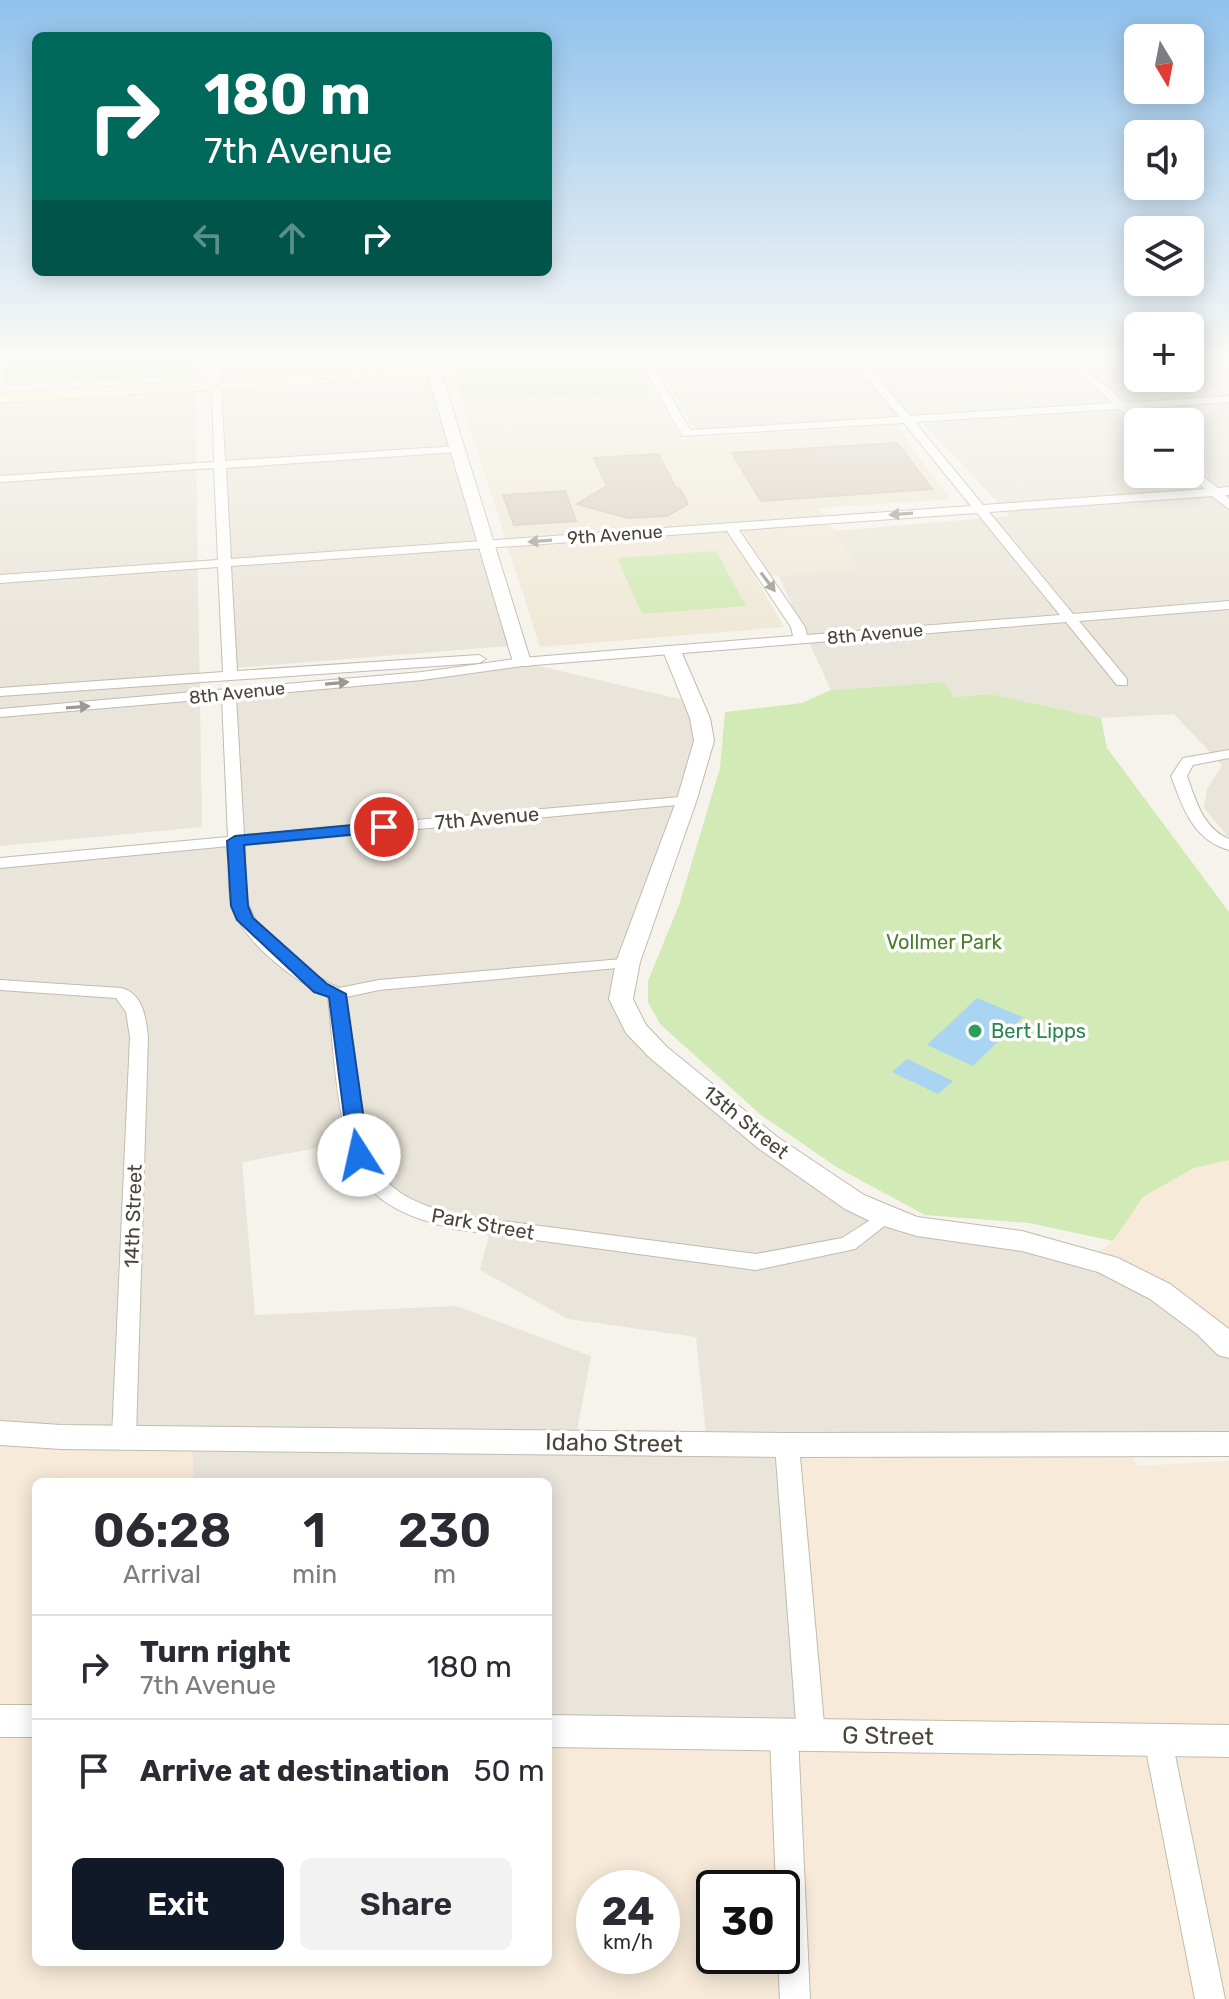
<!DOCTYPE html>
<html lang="en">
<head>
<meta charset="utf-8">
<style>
  body { margin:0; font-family:Rubik,sans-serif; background:#f2f2f3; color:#2b2b33; height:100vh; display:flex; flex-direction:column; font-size:30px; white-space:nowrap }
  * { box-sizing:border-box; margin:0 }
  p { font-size:26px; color:#7c7c81 }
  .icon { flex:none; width:44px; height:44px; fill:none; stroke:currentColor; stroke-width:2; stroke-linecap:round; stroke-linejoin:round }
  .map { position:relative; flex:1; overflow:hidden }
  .panel { position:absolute; left:32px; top:1478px; width:520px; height:488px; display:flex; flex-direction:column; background:#fff; border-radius:12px; box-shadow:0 4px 20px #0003 }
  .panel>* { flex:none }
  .banner { position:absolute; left:32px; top:32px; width:520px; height:244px; border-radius:12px; box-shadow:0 4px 20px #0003; background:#00695c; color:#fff; overflow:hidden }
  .needle { width:52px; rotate:170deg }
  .tools { position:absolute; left:1124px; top:24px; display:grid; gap:16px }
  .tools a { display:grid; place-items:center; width:80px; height:80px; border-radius:12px; background:#fff; box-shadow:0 4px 20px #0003; font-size:40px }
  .speed { position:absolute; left:576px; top:1870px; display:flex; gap:16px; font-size:40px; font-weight:700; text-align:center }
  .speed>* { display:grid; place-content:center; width:104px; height:104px; border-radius:50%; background:#fff; box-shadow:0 4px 20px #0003; line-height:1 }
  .speed small { font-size:20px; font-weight:400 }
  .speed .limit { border:4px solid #111; border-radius:12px; background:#fff; color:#111 }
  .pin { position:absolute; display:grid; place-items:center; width:68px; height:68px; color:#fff; margin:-34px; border:4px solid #fff; border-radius:50%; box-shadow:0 2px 8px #0007 }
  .me { position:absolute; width:88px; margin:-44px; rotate:350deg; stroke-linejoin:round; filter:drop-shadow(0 0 6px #0008) }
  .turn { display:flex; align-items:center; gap:28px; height:168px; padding:0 40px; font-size:36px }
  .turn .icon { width:104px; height:104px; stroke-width:2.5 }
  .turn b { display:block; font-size:56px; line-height:68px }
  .lanes { display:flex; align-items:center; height:76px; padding:0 40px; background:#0003; justify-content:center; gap:40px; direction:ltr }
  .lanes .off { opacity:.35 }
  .eta { display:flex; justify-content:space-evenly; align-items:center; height:136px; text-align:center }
  .eta b { font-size:48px; font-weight:600; line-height:56px }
  .action { display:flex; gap:16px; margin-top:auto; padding:16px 40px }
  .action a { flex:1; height:92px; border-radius:12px; background:#111827; color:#fff; font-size:32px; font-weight:600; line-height:92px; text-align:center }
  .action a+a { background:#f2f2f3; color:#2b2b33 }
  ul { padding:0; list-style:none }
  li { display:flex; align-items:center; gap:24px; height:104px; padding:0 40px; border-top:2px solid #e1e1e2 }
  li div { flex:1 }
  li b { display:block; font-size:30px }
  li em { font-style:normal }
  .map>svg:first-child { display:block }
  .residential { fill:#eae5da; fill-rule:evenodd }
  .commercial { fill:#f7ead8; fill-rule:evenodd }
  .education { fill:#efe8d6 }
  .green { fill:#d2eab5 }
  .water { fill:#a9d4f2 }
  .building { fill:#d8cfc1; stroke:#d3c7b4; stroke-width:2 }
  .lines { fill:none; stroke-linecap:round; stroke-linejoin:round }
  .minor-casing { stroke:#c2bbae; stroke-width:2 }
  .tertiary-casing { stroke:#c2bbae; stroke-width:2 }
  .secondary-casing { stroke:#d6c79b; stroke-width:2 }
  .minor { fill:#fff; fill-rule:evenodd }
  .tertiary { fill:#fff; fill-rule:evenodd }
  .secondary { fill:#fff3cd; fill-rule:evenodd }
  .oneway { fill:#9c9892 }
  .route { fill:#1a73e8; stroke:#114b97; stroke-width:2 }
  .leisure-dot { fill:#2e9e5b; stroke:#fff; stroke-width:3 }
  .labels { text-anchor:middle; stroke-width:7; stroke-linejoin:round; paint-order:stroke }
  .far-street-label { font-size:18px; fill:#4b4439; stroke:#fff }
  .street-label { font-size:20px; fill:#4b4439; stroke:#fff }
  .park-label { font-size:20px; fill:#4a7f2a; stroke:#fff }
  .leisure-label { font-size:20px; fill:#27864d; stroke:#fff; text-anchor:start }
  .near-street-label { font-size:24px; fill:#4b4439; stroke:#fff }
</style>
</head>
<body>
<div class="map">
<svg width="1229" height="1999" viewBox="0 0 1229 1999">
  <rect width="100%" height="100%" fill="#f6f3ec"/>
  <path class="residential" d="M215,360H643L216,385Z
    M709,360H1138V378H1190V360H1229V838L1204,808L1207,789L1222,765L1174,714L1101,718L990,694L955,697L943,682L831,690L778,575L858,569L834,531L1010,516L917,416L701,430L693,427L659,367L667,362ZM1138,422H1190V474H1138Z
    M431,379L508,646L234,668L223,391Z
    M195,394L202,827L0,846V405Z
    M522,662L692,702L703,728L621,999L658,1052L886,1217L1092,1258L1229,1347V1444L1126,1447L1229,1617L811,1735L548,1729V1482H194L191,1438L0,1433V862L235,841L229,694ZM355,1141L388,1194L491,1227L480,1270L568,1319L696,1337L707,1444L575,1442L591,1356L456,1306L255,1315L242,1162Z"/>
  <path class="commercial" d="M1229,1160V1347L1092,1258L1113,1241L1143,1197L1194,1168Z
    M0,1433L191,1437L194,1482H36V1962H548V1729L811,1735L787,1445L1126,1446L1138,1466L1229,1461V1999H0ZM594,1888H662V1956H594ZM714,1888H782V1956H714Z"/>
  <path class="education" d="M637,367L682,439L896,425L950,499L819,508L859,569L755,577L784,627L540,647L454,378Z"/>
  <path class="green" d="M9,360H195V375L3,386Z
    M635,368L647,391L465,402L457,378Z
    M716,551L746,606L642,614L617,558Z
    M943,682L955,697L990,694L1101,718L1107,748L1229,912V1160L1194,1168L1143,1197L1113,1241L1029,1223L925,1215L838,1168L761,1115L660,1024L648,1002V981L679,905L720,768L725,712L802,703L831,690Z"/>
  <path class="water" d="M977,998L1023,1017L973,1066L927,1045Z
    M907,1059L953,1081L938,1094L892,1072Z"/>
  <path class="building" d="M897,443L932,489L761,501L732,453Z
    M658,454L675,487L680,489L688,504L667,516L628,518L577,504L607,486L594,458Z
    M565,491L576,521L514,525L503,495Z"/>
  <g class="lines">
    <g class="minor-casing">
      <path id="minor" d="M640,360H650L690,430L899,417L853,360H863L910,416L1113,403L1067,360H1078L1124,403L1229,396V402L1131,409L1144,422H1138V425L1119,409L915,422L983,505L1205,489L1189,474L1190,466L1218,488L1229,487V495H1225L1229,499V509L1212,496L989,512L1073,614L1229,601V609L1079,621L1127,679V685H1117L1066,622L522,666L422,680L236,697L244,835L692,796L695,799L687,804L245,845C246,864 243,891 250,908C261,939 311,975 339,988L379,980L634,958L637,962L634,966L628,967L379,990L346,997C353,1046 356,1155 393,1187C410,1202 433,1208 455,1215L756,1254L842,1238L886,1210L893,1212L896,1217L855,1249L756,1270L454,1229C429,1222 401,1215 380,1198C335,1161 335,1052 328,997C294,980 247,946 233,909C226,891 230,865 229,846L0,868V858L228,837L222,698L0,717V709L422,672L522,658L793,636L791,627L727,531L231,566L237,671L479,655L486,659L479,663L0,696V688L223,672L218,567L0,583V575L218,560L214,468L0,482V476L214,462L212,383L221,385L225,461L458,446L464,449L458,452L226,468L231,559L971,506L904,423L682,436ZM977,513L1060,615L807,635L805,627L739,530Z
        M1229,750V758L1193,765L1187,776C1196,801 1203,828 1229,839V850C1193,840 1183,808 1171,776L1183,758Z
        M0,980L121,988C143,993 146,1018 148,1037L136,1437L132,1443L124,1446L116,1443L112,1437L130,1037L126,1012L116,998L0,990Z
        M787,1436L795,1438L799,1445L825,1735L821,1744L811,1747L801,1744L798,1735L810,1999H780L778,1956H782V1888H776L770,1735L774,1726L784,1723L794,1726L797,1735L775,1445L779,1438Z
        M1158,1728L1168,1731L1172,1740L1225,1999H1195L1144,1740L1148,1731Z"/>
    </g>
    <g class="tertiary-casing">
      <path id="tertiary" d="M208,360H222L221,388L209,385Z
        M434,368L441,372L531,662L529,666H515L513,662L427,372Z
        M672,646L681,651L710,718L714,741L697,799L640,962L633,999L646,1025L667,1047L776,1136L864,1195L917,1217L1022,1231L1118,1258L1170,1284L1229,1329V1358L1218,1355L1197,1334L1150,1299L1098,1272L1022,1251L917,1236L874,1223L845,1209L758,1148L649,1057L626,1033L609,999L616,962L677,799L694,741L690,718L663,651Z
        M0,1421L61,1425L787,1433L1229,1432V1456L787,1457L61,1449L0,1445Z
        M0,1705H36V1737H0Z
        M548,1715L1229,1725V1757L548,1747Z"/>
    </g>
    <g class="secondary-casing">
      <path id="secondary" d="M572,360H650L643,364L0,403V393Z"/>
    </g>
    <use href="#minor" class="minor"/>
    <use href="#tertiary" class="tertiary"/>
    <use href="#secondary" class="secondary"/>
  </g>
  <defs><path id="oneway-solid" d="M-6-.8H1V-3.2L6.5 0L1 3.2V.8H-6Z" transform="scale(2)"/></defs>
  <g class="oneway">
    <use href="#oneway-solid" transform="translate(901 514) rotate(176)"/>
    <use href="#oneway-solid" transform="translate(540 541) rotate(176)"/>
    <use href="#oneway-solid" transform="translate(768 582) rotate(53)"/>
    <use href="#oneway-solid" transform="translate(337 683) rotate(-5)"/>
    <use href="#oneway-solid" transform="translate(78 707) rotate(-4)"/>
  </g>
  <linearGradient id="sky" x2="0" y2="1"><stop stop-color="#8fc1ec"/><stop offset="0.56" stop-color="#fbfaf6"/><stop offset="1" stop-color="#fbfaf6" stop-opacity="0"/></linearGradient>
  <rect width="1229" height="640" fill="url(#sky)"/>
  <path class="route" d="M384,822L392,827L390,831L244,845L248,906L253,918L327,984L346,994L369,1155L359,1161L349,1155L329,997L314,992L237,920L231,906L227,841L235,836Z"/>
  <circle class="leisure-dot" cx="975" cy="1031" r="8"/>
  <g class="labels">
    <g class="far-street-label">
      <text transform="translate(615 535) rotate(-4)" y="6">9th Avenue</text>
      <text transform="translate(875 634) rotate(-5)" y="6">8th Avenue</text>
      <text transform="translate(237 693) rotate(-6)" y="6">8th Avenue</text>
    </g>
    <g class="street-label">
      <text transform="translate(487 818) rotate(-5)" y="7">7th Avenue</text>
      <text transform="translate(746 1122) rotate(39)" y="7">13th Street</text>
      <text transform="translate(133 1216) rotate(-88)" y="7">14th Street</text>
      <text transform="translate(483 1224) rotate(10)" y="7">Park Street</text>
    </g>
    <g class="park-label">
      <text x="944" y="949">Vollmer Park</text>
    </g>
    <g class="leisure-label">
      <text x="991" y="1038">Bert Lipps</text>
    </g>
    <g class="near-street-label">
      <text transform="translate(614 1443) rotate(1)" y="8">Idaho Street</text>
      <text transform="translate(888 1736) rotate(1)" y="8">G Street</text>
    </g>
  </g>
</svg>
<div class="tools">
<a><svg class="needle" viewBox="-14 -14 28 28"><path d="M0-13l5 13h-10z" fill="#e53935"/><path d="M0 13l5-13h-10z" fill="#7c7c81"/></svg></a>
<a><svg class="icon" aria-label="sound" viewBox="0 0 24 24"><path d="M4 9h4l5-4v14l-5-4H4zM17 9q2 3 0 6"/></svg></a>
<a><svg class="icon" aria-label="layers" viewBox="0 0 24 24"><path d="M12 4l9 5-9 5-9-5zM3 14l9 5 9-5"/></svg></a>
<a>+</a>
<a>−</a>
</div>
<div class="speed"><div>24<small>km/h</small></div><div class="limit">30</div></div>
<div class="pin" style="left:384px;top:827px;background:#d93025"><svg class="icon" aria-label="arrive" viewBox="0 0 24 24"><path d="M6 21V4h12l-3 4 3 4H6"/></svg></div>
<svg class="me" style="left:359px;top:1155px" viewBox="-20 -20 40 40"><circle r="19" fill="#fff"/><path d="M0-13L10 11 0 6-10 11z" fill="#1a73e8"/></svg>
<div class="banner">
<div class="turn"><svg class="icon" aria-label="right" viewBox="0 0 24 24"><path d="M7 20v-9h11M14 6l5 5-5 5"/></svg><div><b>180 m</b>7th Avenue</div></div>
<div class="lanes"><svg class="icon off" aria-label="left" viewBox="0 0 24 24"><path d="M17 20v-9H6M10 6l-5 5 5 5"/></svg><svg class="icon off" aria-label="ahead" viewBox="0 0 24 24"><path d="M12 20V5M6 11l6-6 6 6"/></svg><svg class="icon" aria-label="right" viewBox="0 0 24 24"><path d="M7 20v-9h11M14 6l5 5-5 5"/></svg></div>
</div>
<section class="panel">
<div class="eta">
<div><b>06:28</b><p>Arrival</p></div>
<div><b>1</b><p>min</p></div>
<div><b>230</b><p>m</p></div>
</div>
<ul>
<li><svg class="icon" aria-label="right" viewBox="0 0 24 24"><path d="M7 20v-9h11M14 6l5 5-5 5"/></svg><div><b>Turn right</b><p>7th Avenue</p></div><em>180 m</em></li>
<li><svg class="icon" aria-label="arrive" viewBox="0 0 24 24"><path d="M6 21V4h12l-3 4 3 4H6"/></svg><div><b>Arrive at destination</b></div><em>50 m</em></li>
</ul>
<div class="action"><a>Exit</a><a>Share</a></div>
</section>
</div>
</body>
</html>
